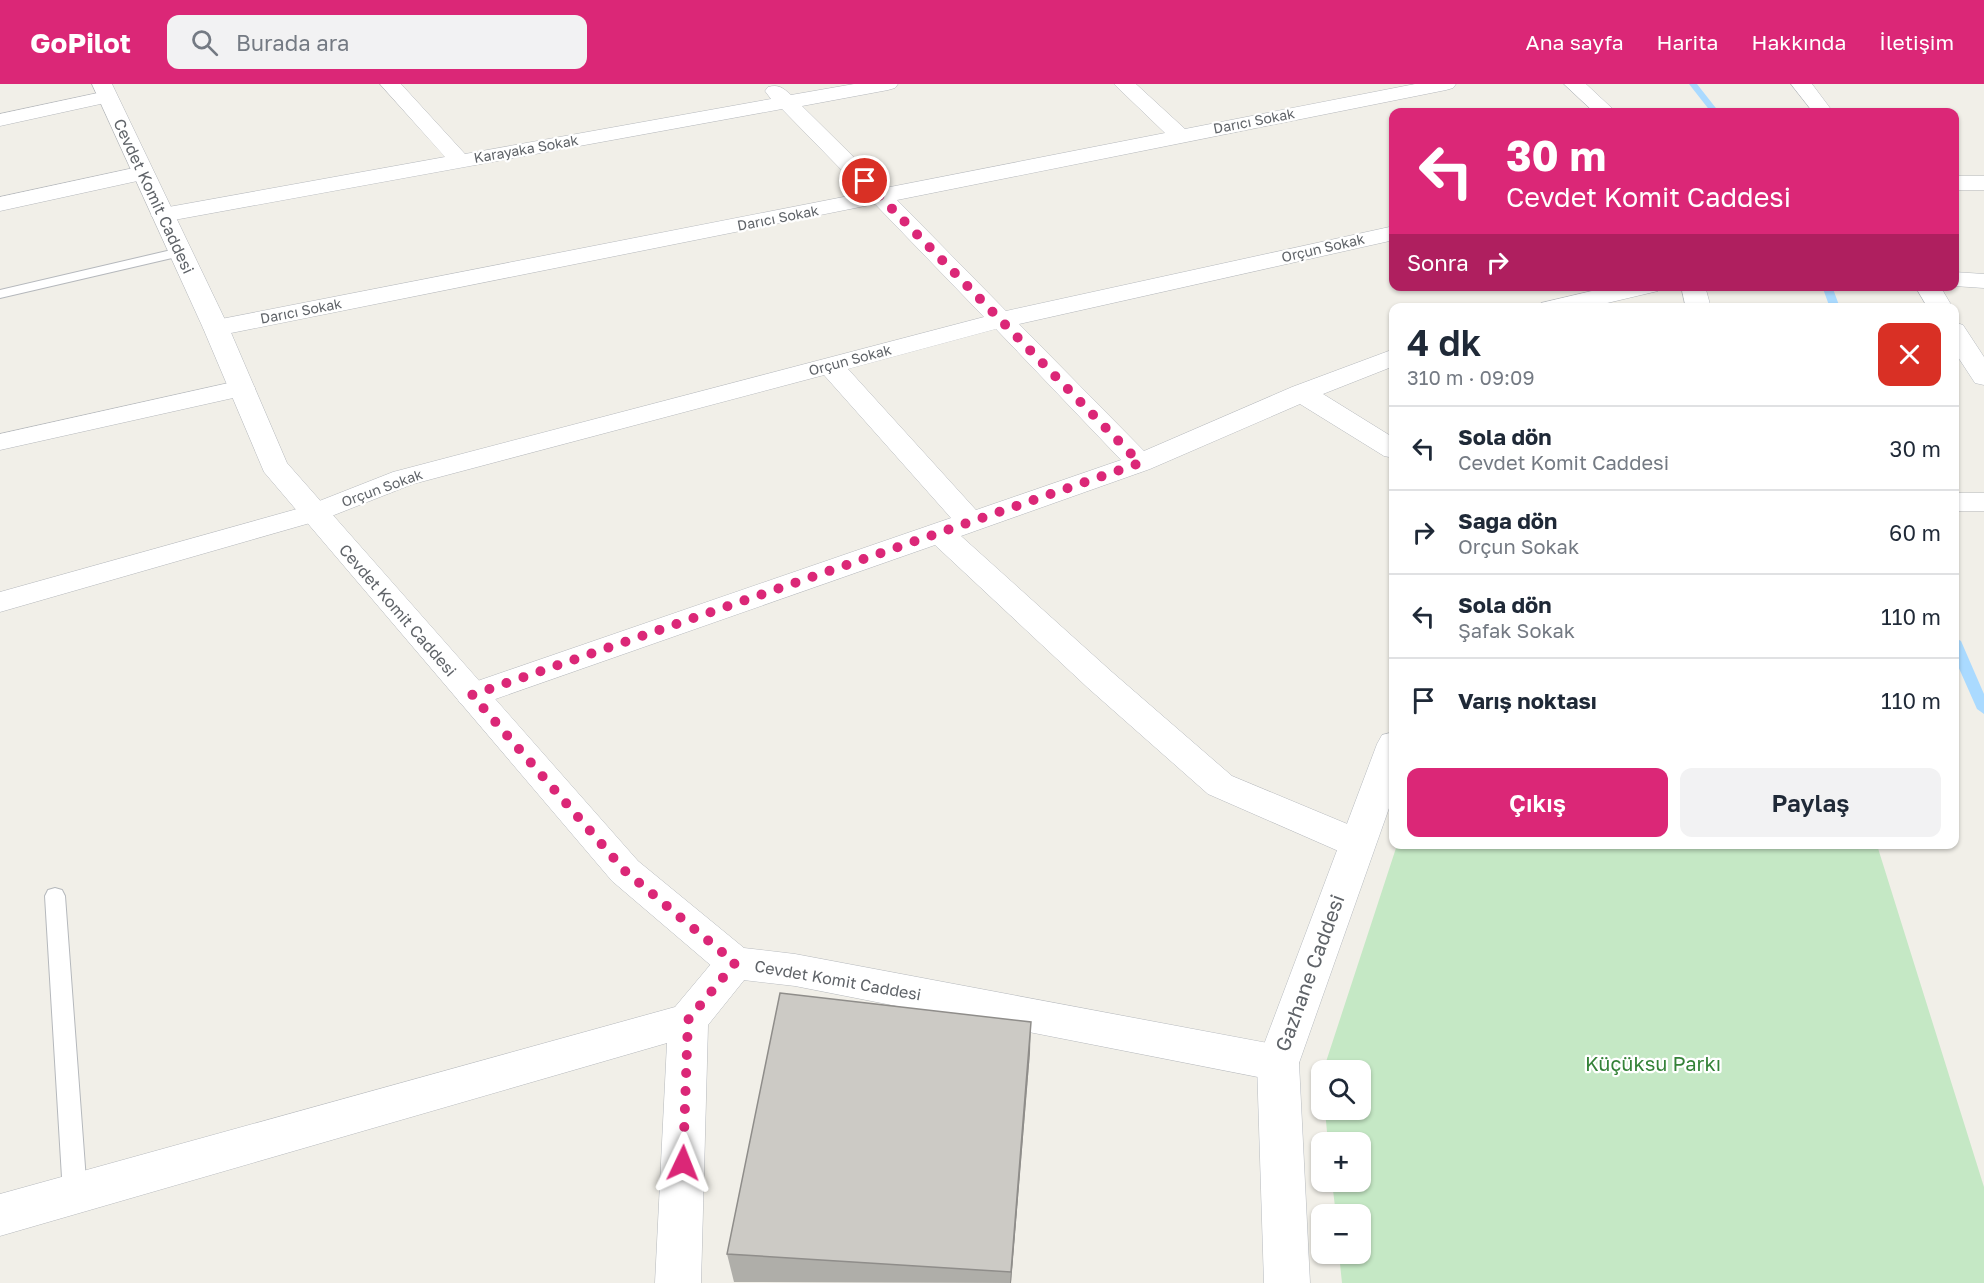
<!DOCTYPE html>
<html lang="tr">
<head>
<meta charset="utf-8">
<style>
  body { margin:0; font-family:"Golos Text",sans-serif; background:#f2f2f3; color:#1f2937; height:100vh; display:flex; flex-direction:column; font-size:22px; white-space:nowrap }
  * { box-sizing:border-box; margin:0 }
  p { font-size:20px; color:#747a83 }
  .icon { flex:none; width:33px; height:33px; fill:none; stroke:currentColor; stroke-width:2; stroke-linecap:round; stroke-linejoin:round }
  .map { position:relative; flex:1; overflow:hidden }
  .sheet { position:absolute; left:1389px; top:219px; width:570px; height:546px; display:flex; flex-direction:column; background:#fff; border-radius:12px; box-shadow:0 2px 4px #0004 }
  .sheet>* { flex:none }
  .guide { position:absolute; left:1389px; top:24px; width:570px; height:183px; border-radius:12px; box-shadow:0 2px 4px #0004; background:#db2777; color:#fff; overflow:hidden }
  .controls { position:absolute; left:1311px; top:976px; display:grid; gap:12px }
  .controls a { display:grid; place-items:center; width:60px; height:60px; border-radius:12px; background:#fff; box-shadow:0 2px 4px #0004; font-size:30px }
  .pin { position:absolute; display:grid; place-items:center; width:51px; height:51px; color:#fff; margin:-26px; border:3px solid #fff; border-radius:50%; box-shadow:0 2px 6px #0007 }
  .me { position:absolute; width:66px; margin:-33px; rotate:2deg; stroke-linejoin:round; filter:drop-shadow(0 0 4px #0008) }
  .turn { display:flex; align-items:center; gap:21px; height:126px; padding:0 18px; font-size:27px }
  .turn .icon { width:78px; height:78px; stroke-width:2.5 }
  .turn b { display:block; font-size:42px; line-height:51px }
  .then { display:flex; align-items:center; height:57px; padding:0 18px; background:#0003; gap:12px; font-size:22px }
  .round { display:grid; place-items:center; flex:none; width:63px; height:63px; border-radius:12px; background:#f2f2f3 }
  .overview { display:flex; align-items:center; justify-content:space-between; height:102px; padding:0 18px }
  h1 { font-size:36px; font-weight:600; line-height:45px }
  .primary-button { display:flex; gap:12px; margin-top:auto; padding:12px 18px }
  .primary-button a { flex:1; height:69px; border-radius:12px; background:#db2777; color:#fff; font-size:24px; font-weight:600; line-height:69px; text-align:center }
  .primary-button a+a { background:#f2f2f3; color:#1f2937 }
  ul { padding:0; list-style:none }
  li { display:flex; align-items:center; gap:18px; height:84px; padding:0 18px; border-top:2px solid #e0e1e3 }
  li div { flex:1 }
  li b { display:block; font-size:22px }
  li em { font-style:normal }
  header { display:flex; align-items:center; gap:36px; box-sizing:border-box; height:84px; padding:0 30px; background:#db2777; color:#fff }
  header strong { font-size:28px }
  nav { display:flex; gap:33px; margin-inline-start:auto; font-size:21px }
  .search { width:420px; height:54px; background:#f2f2f3; display:flex; align-items:center; gap:15px; box-sizing:border-box; padding:0 21px; border-radius:12px; color:#747a83; font-size:22px }
  .map>svg:first-child { display:block }
  .green { fill:#c5e8c5 }
  .lines { fill:none; stroke-linecap:round; stroke-linejoin:round }
  .stream { fill:#aadaff; fill-rule:evenodd }
  .service-casing { stroke:#b5b8bc; stroke-width:2 }
  .minor-casing { stroke:#b5b8bc; stroke-width:1 }
  .tertiary-casing { stroke:#b5b8bc; stroke-width:1 }
  .secondary-casing { stroke:#b6babf; stroke-width:1 }
  .service { fill:#fff; fill-rule:evenodd }
  .minor { fill:#fff; fill-rule:evenodd }
  .tertiary { fill:#fff; fill-rule:evenodd }
  .secondary { fill:#fff; fill-rule:evenodd }
  .wall { fill:#afaea9 }
  .shaded-wall { fill:#8f8d8a }
  .building { fill:#cccac5; stroke:#8f8d8a; stroke-width:1.5 }
  .route { stroke:#db2777; stroke-width:10; stroke-dasharray:0 18 }
  .labels { text-anchor:middle; stroke-width:4.5; stroke-linejoin:round; paint-order:stroke }
  .far-street-label { font-size:14px; fill:#5f6368; stroke:#fff }
  .street-label { font-size:16px; fill:#5f6368; stroke:#fff }
  .near-street-label { font-size:20px; fill:#5f6368; stroke:#fff }
  .near-park-label { font-size:20px; fill:#348238; stroke:#fff }
</style>
</head>
<body>
<header>
<strong>GoPilot</strong>
<div class="search"><svg class="icon" aria-label="search" viewBox="0 0 24 24"><circle cx="10" cy="10" r="6"/><path d="M15 15l6 6"/></svg>Burada ara</div>
<nav><a>Ana sayfa</a><a>Harita</a><a>Hakkında</a><a>İletişim</a></nav>
</header>
<div class="map">
<svg width="1984" height="1199" viewBox="0 0 1984 1199">
  <rect width="100%" height="100%" fill="#f1efe8"/>
  <path class="green" d="M1397,761H1877L1984,1103V1199H1342L1339,1170H1360V1131H1336L1332,1098H1360V1059H1328L1325,1026H1360V987H1323Z"/>
  <g class="lines">
    <path class="stream" d="M1689,0H1697L1719,28H1711Z
      M1822,202H1832L1840,224H1830Z
      M1954,553L1961,557L1984,610V630L1977,625L1954,573Z"/>
    <g class="service-casing">
      <path id="service" d="M180,164L187,168L185,171L0,214V206Z
        M55,804L62,806L65,812L87,1110L83,1118L75,1121L67,1118L63,1110L45,812L48,806Z"/>
    </g>
    <g class="minor-casing">
      <path id="minor" d="M380,0H401L465,70L771,15L765,7L768,3C779,0 783,4 791,11L854,0H898L895,4L888,6L802,22L885,104L1165,49L1114,0H1136L1185,45L1415,0H1456L1453,4L1446,6L897,116L1006,227L1394,142V156L1019,240L1144,367L1292,303L1394,265V282L1323,310L1394,354V374L1384,372L1300,320L1150,385L961,452L1112,588L1232,692L1369,749L1374,759L1369,769L1356,773L1343,769L1208,710L1088,604L935,461L484,619L472,623L460,619L455,611L460,603L951,434L824,291L413,400L324,435L0,528V508L304,423L393,388L984,233L875,120L216,252L207,249L203,244L207,239L216,236L864,109L782,25L163,138L155,136L151,131L155,126L163,124L445,73ZM996,245L1121,376L976,426L848,285Z
        M107,7L114,9L117,13L114,17L0,42V30Z
        M143,82L151,84L154,89L151,94L0,127V113Z
        M1954,92H1984V106H1954Z
        M1954,188L1984,190V204L1954,202Z
        M1613,202H1661L1658,207L1586,224H1538L1541,219Z
        M242,296L251,298L255,304L251,310L0,366V350Z
        M735,863L749,868L754,879L749,890L708,941L701,1199H655L667,959L0,1152V1110L675,923L721,868Z"/>
    </g>
    <g class="tertiary-casing">
      <path id="tertiary" d="M92,0H112L229,244L287,379L638,777L744,864L795,870L1278,961L1292,966L1299,979L1292,992L1278,997L795,902L735,895L721,890L612,797L264,388L203,244Z
        M1954,409H1984V427H1954Z"/>
    </g>
    <g class="secondary-casing">
      <path id="secondary" d="M1564,0H1586L1616,28H1594Z
        M1791,0H1812L1833,28H1813Z
        M1681,202H1705L1711,224H1686Z
        M1915,202H1940L1953,224H1928Z
        M1954,238L1963,241L1984,273V301L1975,299L1954,267Z
        M1394,648V710L1299,979L1310,1199H1264L1257,979L1377,660L1382,651Z"/>
    </g>
    <use href="#service" class="service"/>
    <use href="#minor" class="minor"/>
    <use href="#tertiary" class="tertiary"/>
    <use href="#secondary" class="secondary"/>
  </g>
  <path class="wall" d="M1030,968L1011,1199L734,1198L727,1170Z"/>
  <path class="shaded-wall" d="M1031,938L1030,968L1011,1199H1010Z"/>
  <path class="building" d="M780,909L1031,938L1011,1188L727,1170Z"/>
  <g class="lines">
    <path class="route" d="M683,1079L688,936L735,879L625,787L472,611L1140,379L865,97"/>
  </g>
  <g class="labels">
    <g class="far-street-label">
      <text transform="translate(1254 37) rotate(-11)" y="5">Darıcı Sokak</text>
      <text transform="translate(526 65) rotate(-10)" y="5">Karayaka Sokak</text>
      <text transform="translate(778 134) rotate(-11)" y="5">Darıcı Sokak</text>
      <text transform="translate(1323 164) rotate(-13)" y="5">Orçun Sokak</text>
      <text transform="translate(301 227) rotate(-11)" y="5">Darıcı Sokak</text>
      <text transform="translate(850 276) rotate(-15)" y="5">Orçun Sokak</text>
      <text transform="translate(382 404) rotate(-20)" y="5">Orçun Sokak</text>
    </g>
    <g class="street-label">
      <text transform="translate(154 112) rotate(65)" y="6">Cevdet Komit Caddesi</text>
      <text transform="translate(398 526) rotate(49)" y="6">Cevdet Komit Caddesi</text>
      <text transform="translate(838 896) rotate(10)" y="6">Cevdet Komit Caddesi</text>
    </g>
    <g class="near-street-label">
      <text transform="translate(1310 889) rotate(-70)" y="7">Gazhane Caddesi</text>
    </g>
    <g class="near-park-label">
      <text x="1653" y="987">Küçüksu Parkı</text>
    </g>
  </g>
</svg>
<div class="controls">
<a><svg class="icon" aria-label="search" viewBox="0 0 24 24"><circle cx="10" cy="10" r="6"/><path d="M15 15l6 6"/></svg></a>
<a>+</a>
<a>−</a>
</div>
<div class="pin" style="left:865px;top:97px;background:#d93025"><svg class="icon" aria-label="arrive" viewBox="0 0 24 24"><path d="M6 21V4h12l-3 4 3 4H6"/></svg></div>
<svg class="me" style="left:683px;top:1079px" viewBox="-20 -20 40 40"><path d="M0-17L14 15 0 8-14 15z" fill="#db2777" stroke="#fff" stroke-width="4"/></svg>
<div class="guide">
<div class="turn"><svg class="icon" aria-label="left" viewBox="0 0 24 24"><path d="M17 20v-9H6M10 6l-5 5 5 5"/></svg><div><b>30 m</b>Cevdet Komit Caddesi</div></div>
<div class="then">Sonra<svg class="icon" aria-label="right" viewBox="0 0 24 24"><path d="M7 20v-9h11M14 6l5 5-5 5"/></svg></div>
</div>
<section class="sheet">
<div class="overview"><div><h1>4 dk</h1><p>310 m · 09:09</p></div><a class="round" style="background:#d93025;color:#fff"><svg class="icon" aria-label="close" viewBox="0 0 24 24"><path d="M6 6l12 12M18 6L6 18"/></svg></a></div>
<ul>
<li><svg class="icon" aria-label="left" viewBox="0 0 24 24"><path d="M17 20v-9H6M10 6l-5 5 5 5"/></svg><div><b>Sola dön</b><p>Cevdet Komit Caddesi</p></div><em>30 m</em></li>
<li><svg class="icon" aria-label="right" viewBox="0 0 24 24"><path d="M7 20v-9h11M14 6l5 5-5 5"/></svg><div><b>Sağa dön</b><p>Orçun Sokak</p></div><em>60 m</em></li>
<li><svg class="icon" aria-label="left" viewBox="0 0 24 24"><path d="M17 20v-9H6M10 6l-5 5 5 5"/></svg><div><b>Sola dön</b><p>Şafak Sokak</p></div><em>110 m</em></li>
<li><svg class="icon" aria-label="arrive" viewBox="0 0 24 24"><path d="M6 21V4h12l-3 4 3 4H6"/></svg><div><b>Varış noktası</b></div><em>110 m</em></li>
</ul>
<div class="primary-button"><a>Çıkış</a><a>Paylaş</a></div>
</section>
</div>
</body>
</html>
